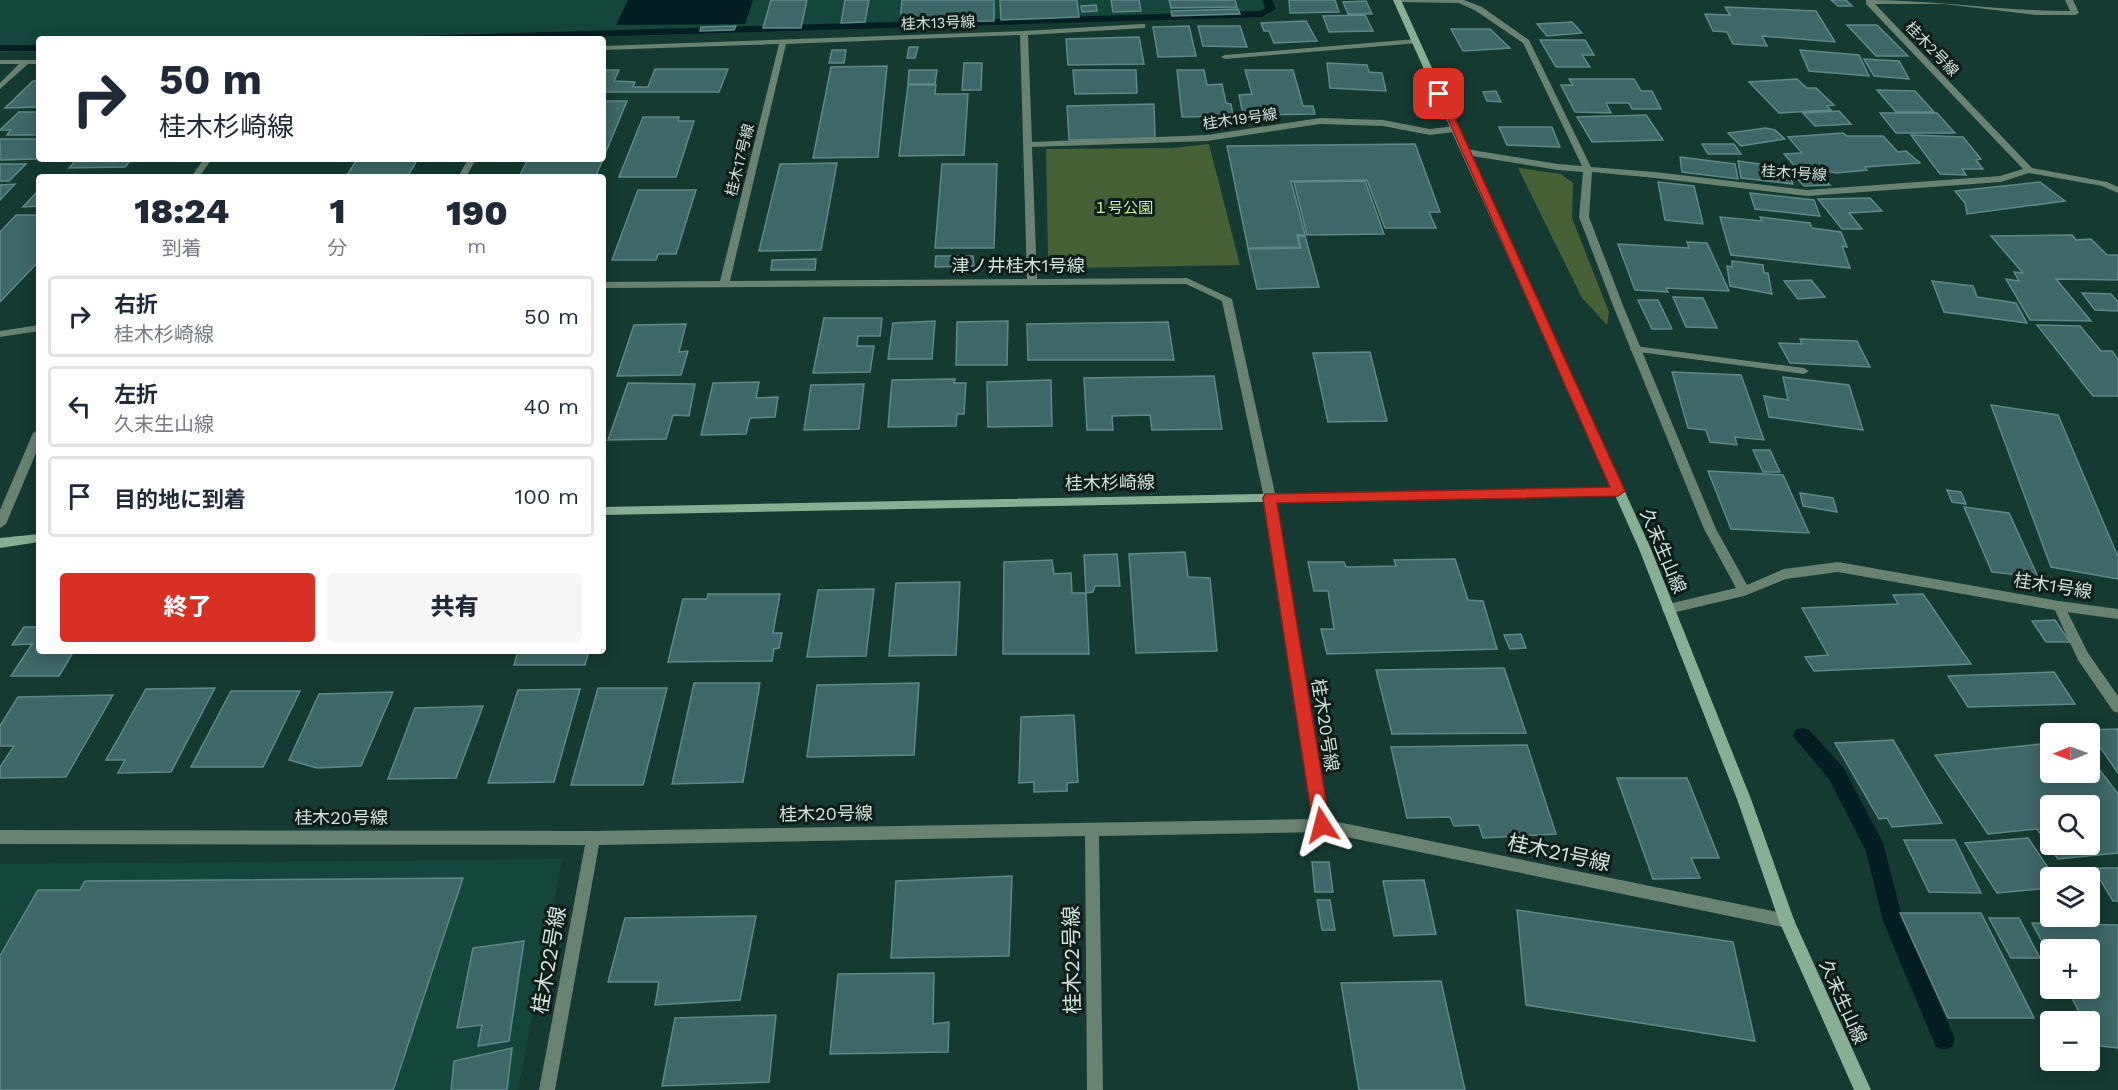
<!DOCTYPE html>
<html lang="ja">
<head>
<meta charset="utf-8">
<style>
  body { margin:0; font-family:"Work Sans","Noto Sans JP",sans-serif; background:#f6f6f7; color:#1f2937; height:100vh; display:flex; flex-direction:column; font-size:22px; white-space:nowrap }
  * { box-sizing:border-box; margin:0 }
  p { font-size:20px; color:#747a83 }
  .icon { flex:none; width:33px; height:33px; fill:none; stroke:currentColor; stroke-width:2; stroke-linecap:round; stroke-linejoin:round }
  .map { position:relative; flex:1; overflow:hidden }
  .details { position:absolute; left:36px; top:174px; width:570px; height:480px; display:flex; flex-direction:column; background:#fff; border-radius:6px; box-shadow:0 3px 15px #0003 }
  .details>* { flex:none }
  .banner { position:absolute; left:36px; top:36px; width:570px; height:126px; border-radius:6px; box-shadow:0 3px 15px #0003; background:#fff; color:#1f2937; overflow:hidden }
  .needle { width:39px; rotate:269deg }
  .tools { position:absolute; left:2040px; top:723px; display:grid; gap:12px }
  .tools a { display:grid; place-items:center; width:60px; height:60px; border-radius:6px; background:#fff; box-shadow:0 3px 15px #0003; font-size:30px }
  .pin { position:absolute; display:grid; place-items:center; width:51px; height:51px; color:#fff; margin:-26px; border-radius:12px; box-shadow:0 3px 9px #0006 }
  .me { position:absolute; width:66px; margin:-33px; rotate:351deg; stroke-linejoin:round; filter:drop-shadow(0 0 4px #0008) }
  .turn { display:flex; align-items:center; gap:21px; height:126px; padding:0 24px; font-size:27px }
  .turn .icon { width:78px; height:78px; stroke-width:2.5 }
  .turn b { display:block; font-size:42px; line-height:51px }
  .eta { display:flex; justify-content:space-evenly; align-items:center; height:102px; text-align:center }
  .eta b { font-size:36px; font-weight:800; line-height:42px }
  .primary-button { display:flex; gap:12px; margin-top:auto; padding:12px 24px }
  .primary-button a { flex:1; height:69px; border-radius:6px; background:#d93025; color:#fff; font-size:24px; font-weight:800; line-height:69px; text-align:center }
  .primary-button a+a { background:#f6f6f7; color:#1f2937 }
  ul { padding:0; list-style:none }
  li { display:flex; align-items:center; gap:18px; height:81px; margin:0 12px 9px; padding:0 12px; border:3px solid #e0e1e3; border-radius:6px }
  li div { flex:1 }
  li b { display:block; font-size:22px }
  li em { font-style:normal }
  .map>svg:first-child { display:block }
  .built { fill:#15463b }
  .green { fill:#476036 }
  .water { fill:#031d23 }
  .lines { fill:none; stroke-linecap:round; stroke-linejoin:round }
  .stream { fill:#031d23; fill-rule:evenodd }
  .building { fill:#3e6767; stroke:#5f8989; stroke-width:1.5; fill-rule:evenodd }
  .lane { fill:#6a8271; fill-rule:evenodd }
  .street { fill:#6a8271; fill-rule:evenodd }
  .secondary { fill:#88af94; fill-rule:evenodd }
  .route { fill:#d93025; stroke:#8d1f18; stroke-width:1.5 }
  .labels { text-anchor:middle; stroke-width:6; stroke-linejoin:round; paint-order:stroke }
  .far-street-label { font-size:15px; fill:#cfe3dd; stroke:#0e1d19 }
  .far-park-label { font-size:15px; fill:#c4f4a4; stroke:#0e1d19 }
  .street-label { font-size:18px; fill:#cfe3dd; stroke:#0e1d19 }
  .near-street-label { font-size:21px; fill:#cfe3dd; stroke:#0e1d19 }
</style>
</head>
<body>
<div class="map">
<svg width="2118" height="1090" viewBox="0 0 2118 1090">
  <rect width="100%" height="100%" fill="#143a31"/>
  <path class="built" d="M0,0H1271L1275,10L1265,16L549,39H39V53L0,52Z
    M562,859L518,1090H0V864Z"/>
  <path class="green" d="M1209,144L1240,265L1072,268L1048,256L1046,149L1172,148Z
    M1518,168L1561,174L1573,183L1572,218L1609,312L1607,325L1582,298Z"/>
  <path class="water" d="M628,0H753L745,24L616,25Z"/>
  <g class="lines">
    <path class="stream" d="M1262,0H1272L1276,9L1262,17L522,39H410L415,36L1260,11L1265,8Z
      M0,45H39V51H0Z
      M1802,728L1809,730L1843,767L1883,843L1903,921L1955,1039L1952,1047L1944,1050L1936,1047L1883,921L1866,851L1829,779L1793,736L1795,730Z"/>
  </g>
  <path class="building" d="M771,0H807L801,28H763Z
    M845,0H869L865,22L841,23Z
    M902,0H994V21L900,22Z
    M1000,0H1077L1079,17L1001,20Z
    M1111,0H1139L1141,11L1113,12Z
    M1169,0H1235L1237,7L1171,8Z
    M1289,0H1335L1339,12L1290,13Z
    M1831,0H1846L1852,6H1838Z
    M1366,1L1372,14H1348L1343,2Z
    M1096,5L1097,11L1082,12L1081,6Z
    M1725,7L1816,11L1835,42L1762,36L1767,46L1733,44L1727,32L1713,31L1705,14L1730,15Z
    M1238,9L1240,14L1172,16L1171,11Z
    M1365,15L1373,31L1329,32L1323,16Z
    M1306,21L1317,41L1274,43L1269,31H1264L1261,23Z
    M1572,22L1582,33L1547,36L1537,24Z
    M1847,25H1877L1908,56H1876Z
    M736,26L734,30L700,31L701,27Z
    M1189,26L1196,56L1158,57L1153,27Z
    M1198,26H1240L1247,47L1203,46Z
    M1451,29H1490L1510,48L1463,51Z
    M1139,37L1144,64L1068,65L1066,39Z
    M1540,40H1585L1594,55H1582L1590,67H1556Z
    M909,47H918L915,58H907Z
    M832,50H846L844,63H829Z
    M1800,50L1859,55L1869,76L1809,71Z
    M1864,59L1899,61L1909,79L1874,76Z
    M964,63H982L981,90H962Z
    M1327,63L1367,65L1369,72L1382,73L1386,91L1330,88Z
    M887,66L878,157L813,158L831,67Z
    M655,69H728L719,92H603V70H619L614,81L635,82L633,87H648Z
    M909,70H937L935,84H908Z
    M1073,70H1136L1137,93L1075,94Z
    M1177,70H1204L1207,85L1222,84L1226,103L1231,104L1233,116L1182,117Z
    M1245,70H1293L1303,106H1313L1315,114L1243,115L1239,95L1252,94Z
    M1569,79H1634L1641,91H1652L1661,109H1632L1629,103H1606L1611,113L1575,112L1561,85H1573Z
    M1797,79L1807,88H1816L1834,105L1827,106L1831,110L1779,113L1749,82Z
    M33,81H39V107L5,108Z
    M908,85H936L935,94H968L964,155L899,156Z
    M1877,90L1915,91L1934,112H1896Z
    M1496,91L1501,102L1487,101L1483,92Z
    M603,101H627L603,159Z
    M1154,104L1155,138L1069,140L1067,106Z
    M1839,111L1851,124L1815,126L1803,113Z
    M19,112H39V135H7L11,130H0Z
    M1880,113H1937L1955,133H1896Z
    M1646,115L1663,140L1592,142L1577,117Z
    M643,117H679L678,121H694L676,177H619Z
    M1499,127H1552L1560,147L1507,145Z
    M1766,128L1775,130L1785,139L1741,146L1728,133Z
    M1843,133L1847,136H1883L1898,152L1906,151L1920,163L1865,167L1867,170L1836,173L1813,168L1830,185L1804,186L1791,172L1799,171L1784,154L1802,153L1788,137Z
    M1911,135L1963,137L1981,159L1976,160L1983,169H1962L1966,175L1940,174Z
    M0,139H39V157L36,159L0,160Z
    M1415,144L1440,212H1429L1436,228H1385L1367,180L1291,181L1305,235H1297L1300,247L1248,248L1227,146Z
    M1702,144H1734L1741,154H1708Z
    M1680,157L1735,164L1738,179L1682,172Z
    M77,159H132L125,167L69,168Z
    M357,159H418L407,177H346Z
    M528,159H603L596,176L519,177Z
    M1738,161L1788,168L1793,184L1741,178Z
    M837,163L821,250L759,251L780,164Z
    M0,164H26L9,181H0Z
    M942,164H997L994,248H935Z
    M1365,181L1384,234L1307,235L1294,182Z
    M1658,182L1694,186L1703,224L1665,220Z
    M2040,182L2065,201L1967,214L1965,203L1955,191Z
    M15,184L0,200V185Z
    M39,190V206L23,207Z
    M638,190H696L676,254H658L656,260H612Z
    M1750,193L1814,200L1820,216L1755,209Z
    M1870,198L1882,211L1849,213L1862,229H1842L1818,199Z
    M16,215H39V261L0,302V232Z
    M1720,217L1762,221L1760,217L1810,223L1812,228L1841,232L1847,247L1842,246L1850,268L1731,255Z
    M2072,235L2076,240L2091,239L2107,255H2118V280L2056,279L2091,321L2030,320L2006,279L2019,281L2014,272L2023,273L1991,236Z
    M1298,236H1305L1319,287L1257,289L1248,249L1301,248Z
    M1687,242L1707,243L1729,291L1666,288L1668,292L1635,290L1618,244L1689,248Z
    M936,256H973L974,266L935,267Z
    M816,259L815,270H771L772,260Z
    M1732,261L1763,265L1764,273H1768L1772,294L1730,286L1727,266L1732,267Z
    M1811,280L1825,297L1798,299L1784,281Z
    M1932,281L1973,286L1977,297L2016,303L2027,323L1944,312Z
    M2082,293L2111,294L2118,302V311L2095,310Z
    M1673,297L1703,298L1717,328L1686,327Z
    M1638,300H1658L1672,329H1652Z
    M824,318H882L880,336H858L857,346H874L870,372L813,373Z
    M935,321L932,359H888L893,323Z
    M1008,321L1007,365H956L957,322Z
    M1168,322L1174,360H1028L1027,324Z
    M686,324L679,352L688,351L681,375L617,376L634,325Z
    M2037,325L2080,326L2101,351H2112L2118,359V396H2093Z
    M1800,339L1857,341L1870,367L1790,363L1779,343L1802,344Z
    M1370,352L1387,421L1328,422L1313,353Z
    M1672,372L1741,375L1764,440L1735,437L1737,445L1710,442L1706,430L1688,428Z
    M1214,376L1222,429L1152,430L1150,415L1112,416L1113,430H1087L1084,378Z
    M1783,377L1849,385L1863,430L1769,417L1764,396L1788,400Z
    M955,379L954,383H966L964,414H957L956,426L888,427L892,380Z
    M1051,380L1052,426L988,427L987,382Z
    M759,382L756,398L778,397L775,417L750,418L746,434L701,435L713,383Z
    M628,383L695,384L689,416L673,415L666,439L608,440Z
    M864,384L859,429L804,430L811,385Z
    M1991,405L2058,415L2118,557V579L2051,567Z
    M1753,450H1770L1780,472H1763Z
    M1708,471L1783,475L1809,533L1731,529Z
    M1947,490L1961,492L1966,504L1952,502Z
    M1800,493L1833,498L1837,512L1803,506Z
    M1964,507L2009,513L2038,577L1992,572Z
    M1185,552L1188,577L1210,578L1217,651L1136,653L1129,554Z
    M1117,554L1120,586H1095L1093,592L1086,593L1084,555Z
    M1455,559L1468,600L1483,601L1497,649L1327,654L1321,629H1334L1328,591H1314L1308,562H1344L1346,567L1396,566L1394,560Z
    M1052,560L1054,574L1071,573L1072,593H1086L1089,654H1003L1004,562Z
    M960,582L956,655L889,656L896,583Z
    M874,589L866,656L807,657L818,590Z
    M708,594H780L773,633H782L779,648L774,649L772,661L668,662L683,599H707Z
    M1923,594L1971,664L1814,671L1805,657L1828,655L1802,608L1898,604L1893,595Z
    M2055,620L2070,642H2046L2032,621Z
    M24,627H39V651H74L59,676H11L32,644L12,645Z
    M1521,634L1526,648L1510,649L1504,635Z
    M518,651H589L585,665H514Z
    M1504,668L1526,733L1392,734L1376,670Z
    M2054,672L2075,704L1968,707L1948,676Z
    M694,683H760L743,782L672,784Z
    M919,683L914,755L807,757L817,685Z
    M215,688L171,772L118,773L125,760H106L146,689Z
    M598,688H667L643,785H571Z
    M580,689L554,782L488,783L518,690Z
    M231,691H300L263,767H191Z
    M393,692L361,766L317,768L289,760L319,694Z
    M113,695L66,777L0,778V767L14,746H0V726L18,697Z
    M483,706L456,778L388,779L415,708Z
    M1074,715L1078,782L1067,783V791L1034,792V782L1019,783L1021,717Z
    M2118,729V773L2088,730Z
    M1893,740L1942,823L1892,827L1887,818L1879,819L1835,743Z
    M2050,743V772H2090V757L2118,794V853L2058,859L2037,829L1988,834L1935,755ZM2050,806H2090V844H2050Z
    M1527,745L1556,834L1483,838L1479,825L1454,826L1450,817L1407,818L1391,747Z
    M1617,778H1687L1719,858H1691L1700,878L1653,879Z
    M2028,838L2055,878H2050V888L1997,893L1965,843Z
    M1904,840H1955L1981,893L1929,892Z
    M1312,862H1329L1333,892H1315Z
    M2093,868H2118V901H2113Z
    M1012,876L1009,956L891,958L896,881Z
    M463,878L393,1090H0V956L38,890H80L85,881Z
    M1424,880L1436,934L1394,936L1383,881Z
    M1317,900H1330L1335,930H1322Z
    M1517,910L1733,942L1755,1041L1526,1005Z
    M1900,913H1981L2034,1018H1948Z
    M756,916L740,1000L655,1005L659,982H608L625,918Z
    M1989,918H2019L2040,958H2011Z
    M2032,923L2118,925V1048L2092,1045L2090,1022H2084L2067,988H2090V950H2050V957Z
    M524,941L509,1041L478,1046L482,1025L457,1028L473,948Z
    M934,973L933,1024L949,1022L948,1052L830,1054L838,974Z
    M1441,981L1465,1090H1359L1341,983Z
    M776,1015L769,1082L662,1086L675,1018Z
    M512,1048L507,1090H451L454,1061Z"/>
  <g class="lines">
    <path class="lane" d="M1635,346L1804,368L1809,371L1804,374L1631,351L1630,349Z
      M2059,601L2063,603L2088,653L2118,696V713L2113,711L2078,660L2053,606L2055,603Z"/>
    <path class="street" d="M1394,0H1464L1482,7L1529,40L1591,167L1655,172L1807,190L2000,176L2023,169L1866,4V0C1935,0 2002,11 2070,11L2065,0H2073L2079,13L2075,15H2036L1944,4H1875L2032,168L2107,182L2118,187V193L2102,186L2029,173L2001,182L1807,196L1655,178L1592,172L1589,217L1624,308L1716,529L1747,585L1784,569L1838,562L2059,601L2118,609V619L2059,611L1838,572L1786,579L1744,596L1668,614L1664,613L1662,609L1664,605L1736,588L1704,529L1614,308L1579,217L1583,172L1558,170L1466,155L1462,152L1466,149L1558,164L1582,166L1523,43L1476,11L1459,3L1398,2Z
      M1142,24H1145V28L1028,35L1032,142L1207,135L1320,118L1383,120L1430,129L1455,126L1459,129L1455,132L1430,135L1383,126L1320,124L1207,141L1032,147L1037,279L1187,278L1232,299L1276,498L1328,820L1787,914L1792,916L1795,921L1792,926L1787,928L1322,832L1099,836L1103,1090H1087L1085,836L599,845L555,1090H539L585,845L0,844V830L593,831L1314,819L1264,498L1222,301L1186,284L603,288V282L720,281L779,44L603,50V46L1024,31ZM1020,35L1027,279L730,281L786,44Z
      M1416,39H1419V43L1225,59L1221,57L1225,55Z
      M0,60H39V64H28L0,89V83L19,64H0Z
      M204,159H212L199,177H191Z
      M468,159H476L466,177H458Z
      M39,325V331L0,337V331Z
      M39,429V446L6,524L0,528V510L33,433Z"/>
    <path class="secondary" d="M1393,0H1401L1651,549L1751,799L1794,920L1871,1090H1854L1779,921L1737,799L1639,549L1615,495L603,515V507L1611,487Z
      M39,534V542L0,548V538Z"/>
  </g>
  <path class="route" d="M1436,92L1444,94L1625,491L1618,496L1277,503L1330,825L1327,830L1322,833L1316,830L1313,825L1263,498L1265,494L1610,487Z"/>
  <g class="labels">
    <g class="far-street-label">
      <text transform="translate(938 23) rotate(-2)" y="5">桂木13号線</text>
      <text transform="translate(1932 49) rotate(46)" y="5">桂木2号線</text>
      <text transform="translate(1240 119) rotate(-8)" y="5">桂木19号線</text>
      <text transform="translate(740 160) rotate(-76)" y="5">桂木17号線</text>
      <text transform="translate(1794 173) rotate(4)" y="5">桂木1号線</text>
    </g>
    <g class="far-park-label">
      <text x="1123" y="213">１号公園</text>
    </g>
    <g class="street-label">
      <text x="1018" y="272">津ノ井桂木1号線</text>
      <text transform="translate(1110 483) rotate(-1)" y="6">桂木杉崎線</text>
      <text transform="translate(1663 551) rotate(67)" y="6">久末生山線</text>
      <text transform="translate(2053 586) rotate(9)" y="6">桂木1号線</text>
      <text transform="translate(1325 725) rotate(81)" y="6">桂木20号線</text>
      <text transform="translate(826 814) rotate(-1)" y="6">桂木20号線</text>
      <text x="341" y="824">桂木20号線</text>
      <text transform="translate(1843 1002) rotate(66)" y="6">久末生山線</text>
    </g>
    <g class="near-street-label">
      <text transform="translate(1559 853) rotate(12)" y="7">桂木21号線</text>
      <text transform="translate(549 960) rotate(-80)" y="7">桂木22号線</text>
      <text transform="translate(1072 960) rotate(-91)" y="7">桂木22号線</text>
    </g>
  </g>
</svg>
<div class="tools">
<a><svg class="needle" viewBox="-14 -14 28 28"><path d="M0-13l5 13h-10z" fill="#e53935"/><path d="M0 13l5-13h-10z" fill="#747a83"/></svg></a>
<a><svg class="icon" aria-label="search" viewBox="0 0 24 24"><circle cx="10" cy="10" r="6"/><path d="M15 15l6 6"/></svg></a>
<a><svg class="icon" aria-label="layers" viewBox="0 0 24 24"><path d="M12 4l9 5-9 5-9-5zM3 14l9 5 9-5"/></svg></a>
<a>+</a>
<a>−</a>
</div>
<div class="pin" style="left:1439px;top:94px;background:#d93025"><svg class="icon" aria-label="arrive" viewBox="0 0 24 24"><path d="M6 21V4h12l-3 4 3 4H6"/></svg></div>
<svg class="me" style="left:1322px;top:825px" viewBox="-20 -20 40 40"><path d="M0-17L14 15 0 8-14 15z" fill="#d93025" stroke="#fff" stroke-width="4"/></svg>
<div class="banner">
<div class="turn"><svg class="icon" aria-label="right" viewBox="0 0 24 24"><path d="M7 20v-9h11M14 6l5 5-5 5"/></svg><div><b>50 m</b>桂木杉崎線</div></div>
</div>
<section class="details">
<div class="eta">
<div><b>18:24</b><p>到着</p></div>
<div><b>1</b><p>分</p></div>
<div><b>190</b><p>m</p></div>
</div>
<ul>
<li><svg class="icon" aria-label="right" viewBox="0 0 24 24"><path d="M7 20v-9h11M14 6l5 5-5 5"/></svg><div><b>右折</b><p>桂木杉崎線</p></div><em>50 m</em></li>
<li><svg class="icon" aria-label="left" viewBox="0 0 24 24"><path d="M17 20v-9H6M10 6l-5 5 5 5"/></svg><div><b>左折</b><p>久末生山線</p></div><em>40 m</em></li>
<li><svg class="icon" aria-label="arrive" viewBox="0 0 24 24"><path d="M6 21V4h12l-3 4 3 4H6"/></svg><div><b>目的地に到着</b></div><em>100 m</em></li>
</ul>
<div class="primary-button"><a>終了</a><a>共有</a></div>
</section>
</div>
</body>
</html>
